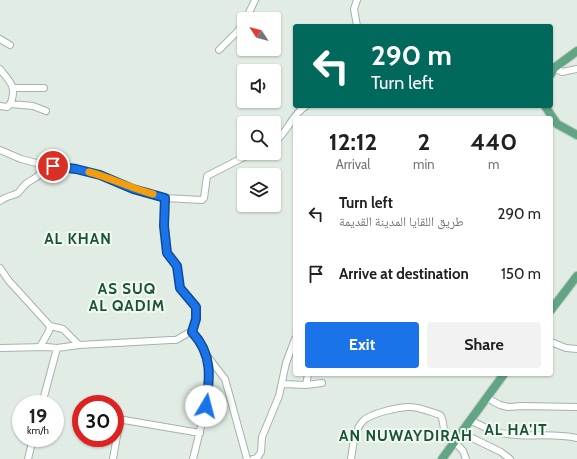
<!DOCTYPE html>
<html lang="en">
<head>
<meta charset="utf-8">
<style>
  body { margin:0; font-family:Cabin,"Noto Naskh Arabic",sans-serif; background:#f2f2f2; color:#202124; height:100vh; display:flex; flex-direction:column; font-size:15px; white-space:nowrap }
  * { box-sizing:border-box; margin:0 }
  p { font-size:13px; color:#757577 }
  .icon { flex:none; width:22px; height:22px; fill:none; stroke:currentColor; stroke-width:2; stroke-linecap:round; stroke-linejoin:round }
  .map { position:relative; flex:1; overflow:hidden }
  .sheet { position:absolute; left:293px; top:116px; width:260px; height:260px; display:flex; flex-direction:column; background:#fff; border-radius:4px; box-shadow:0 1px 3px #0004 }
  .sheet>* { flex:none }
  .top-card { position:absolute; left:293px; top:24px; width:260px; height:84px; border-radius:4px; box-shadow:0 1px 3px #0004; background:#00695c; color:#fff; overflow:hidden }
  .needle { width:26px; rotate:306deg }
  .tools { position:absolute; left:237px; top:12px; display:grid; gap:8px }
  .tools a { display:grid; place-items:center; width:44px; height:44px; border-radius:4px; background:#fff; box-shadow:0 1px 3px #0004; font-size:20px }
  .speed { position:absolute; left:12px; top:395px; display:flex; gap:8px; font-size:20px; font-weight:700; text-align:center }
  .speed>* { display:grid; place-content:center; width:52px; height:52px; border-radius:50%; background:#fff; box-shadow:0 1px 3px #0004; line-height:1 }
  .speed small { font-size:10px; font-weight:400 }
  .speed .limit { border:6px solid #d22; background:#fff; color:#111 }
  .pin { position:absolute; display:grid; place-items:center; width:34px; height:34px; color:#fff; margin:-17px; border:2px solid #fff; border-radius:50%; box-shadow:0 1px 4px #0007 }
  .me { position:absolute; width:44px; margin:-22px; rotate:8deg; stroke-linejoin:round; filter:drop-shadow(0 0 3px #0008) }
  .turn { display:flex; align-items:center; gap:14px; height:84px; padding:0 12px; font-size:18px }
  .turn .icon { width:52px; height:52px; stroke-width:2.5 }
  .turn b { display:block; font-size:28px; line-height:34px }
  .eta { display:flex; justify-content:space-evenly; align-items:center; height:68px; text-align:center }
  .eta b { font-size:24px; font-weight:700; line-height:28px }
  .cta { display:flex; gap:8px; margin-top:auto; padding:8px 12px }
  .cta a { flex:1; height:46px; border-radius:4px; background:#1a73e8; color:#fff; font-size:16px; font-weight:700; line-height:46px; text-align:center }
  .cta a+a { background:#f2f2f2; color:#202124 }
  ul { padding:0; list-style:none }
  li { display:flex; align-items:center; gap:12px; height:60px; padding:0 12px }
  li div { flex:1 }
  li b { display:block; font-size:15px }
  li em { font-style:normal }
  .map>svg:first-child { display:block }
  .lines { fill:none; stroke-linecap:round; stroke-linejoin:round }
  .minor-casing { stroke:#a3b4aa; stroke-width:8 }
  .major-casing { stroke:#c1c9c5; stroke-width:10 }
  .minor { stroke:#fff; stroke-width:6 }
  .major { stroke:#62a584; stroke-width:8 }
  .route-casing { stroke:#114b97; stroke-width:10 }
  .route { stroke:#1a73e8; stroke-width:7 }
  .slow { stroke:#f59e0b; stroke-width:7 }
  .labels { text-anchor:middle; stroke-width:4; stroke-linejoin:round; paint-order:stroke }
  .district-label { font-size:15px; font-weight:bold; letter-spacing:1px; fill:#1b5237; stroke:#f1f9f3 }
</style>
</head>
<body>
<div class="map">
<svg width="577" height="459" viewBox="0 0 577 459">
  <rect width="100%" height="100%" fill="#e1ece4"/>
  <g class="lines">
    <g class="minor-casing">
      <path id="minor" d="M357,0L354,9L357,26
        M246,19L255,0
        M0,39L10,45
        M219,50L238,31L244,22
        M554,68L562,72L577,69
        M0,69C8,80 16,85 12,99C11,103 11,104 7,107L0,106
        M13,88H44
        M11,104L33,106L46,111
        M274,142C288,133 291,115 306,106
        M0,150L21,159L44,165L76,169L100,175L133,189L165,198L202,200L204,198L207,176L252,153
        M165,198L164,226L167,253L177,266L180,288L196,307V319L192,332
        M0,201C6,196 13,196 18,193C21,190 23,186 27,183C38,176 39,178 44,165
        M0,268L9,281L50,326L49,331L40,347
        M50,326L63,329L79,345
        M192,332L208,357L225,379L247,459
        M551,342L566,348L577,349
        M0,348L47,347L57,348L79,345L171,340H176L190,332H192
        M283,384L306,385L322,383
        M306,385L308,374
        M487,398L500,405L508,407L522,406L577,407
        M42,404L57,348
        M471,421C479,424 487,429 496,432C523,439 551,432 577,438
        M462,433L501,452L510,459
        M28,459L33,438
        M113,459L119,424L121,421L124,420L200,433
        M193,459L206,406L209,384L208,357
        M253,459L257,458L261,452L262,437L279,396L286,363L295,339
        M351,459C353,447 354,430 363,421C371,413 399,407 410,407C420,407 431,412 440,415C444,419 442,425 445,431L463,451L466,459"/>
    </g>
    <g class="major-casing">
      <path id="major" d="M551,74L554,68L577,51
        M545,106L557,124L577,135
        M551,310L577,276
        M442,459L504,374"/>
    </g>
    <use href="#minor" class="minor"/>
    <use href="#major" class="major"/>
  </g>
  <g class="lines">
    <g class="route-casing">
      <path id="route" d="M53,166L76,169L100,175L133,189L165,198L164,226L167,253L177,266L180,288L196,307V319L192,332C213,354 210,378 206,406"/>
    </g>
    <use href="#route" class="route"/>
    <path class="slow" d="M89,172C111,178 131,188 153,194"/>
  </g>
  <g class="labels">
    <g class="district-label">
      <text x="78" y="244">AL KHAN</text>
      <text x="127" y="294">AS SUQ<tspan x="127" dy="17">AL QADIM</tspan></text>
      <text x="516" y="435">AL HA'IT</text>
      <text x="406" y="441">AN NUWAYDIRAH</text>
    </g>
  </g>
</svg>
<div class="tools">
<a><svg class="needle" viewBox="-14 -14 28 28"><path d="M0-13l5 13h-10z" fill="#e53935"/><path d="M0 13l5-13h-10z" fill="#757577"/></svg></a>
<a><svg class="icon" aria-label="sound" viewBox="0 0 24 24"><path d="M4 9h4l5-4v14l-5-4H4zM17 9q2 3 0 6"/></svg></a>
<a><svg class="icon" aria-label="search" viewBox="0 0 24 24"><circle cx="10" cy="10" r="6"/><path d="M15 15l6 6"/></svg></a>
<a><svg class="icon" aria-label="layers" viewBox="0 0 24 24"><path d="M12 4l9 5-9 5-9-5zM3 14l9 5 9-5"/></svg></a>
</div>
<div class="speed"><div>19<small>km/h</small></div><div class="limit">30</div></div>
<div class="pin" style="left:53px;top:166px;background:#d93025"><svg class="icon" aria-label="arrive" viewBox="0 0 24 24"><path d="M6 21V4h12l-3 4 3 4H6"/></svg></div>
<svg class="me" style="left:206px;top:406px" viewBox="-20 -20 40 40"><circle r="19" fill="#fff"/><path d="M0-13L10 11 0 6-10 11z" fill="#1a73e8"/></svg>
<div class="top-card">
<div class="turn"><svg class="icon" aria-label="left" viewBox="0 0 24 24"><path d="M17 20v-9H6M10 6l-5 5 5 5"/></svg><div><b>290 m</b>Turn left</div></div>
</div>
<section class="sheet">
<div class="eta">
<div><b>12:12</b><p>Arrival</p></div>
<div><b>2</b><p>min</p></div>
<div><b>440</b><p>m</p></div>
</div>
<ul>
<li><svg class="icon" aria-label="left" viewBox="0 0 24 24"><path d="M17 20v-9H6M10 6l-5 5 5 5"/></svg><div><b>Turn left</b><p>طريق اللقايا المدينة القديمة</p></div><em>290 m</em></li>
<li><svg class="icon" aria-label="arrive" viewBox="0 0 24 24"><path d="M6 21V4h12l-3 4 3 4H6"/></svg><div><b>Arrive at destination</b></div><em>150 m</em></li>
</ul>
<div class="cta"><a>Exit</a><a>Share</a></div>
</section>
</div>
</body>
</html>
